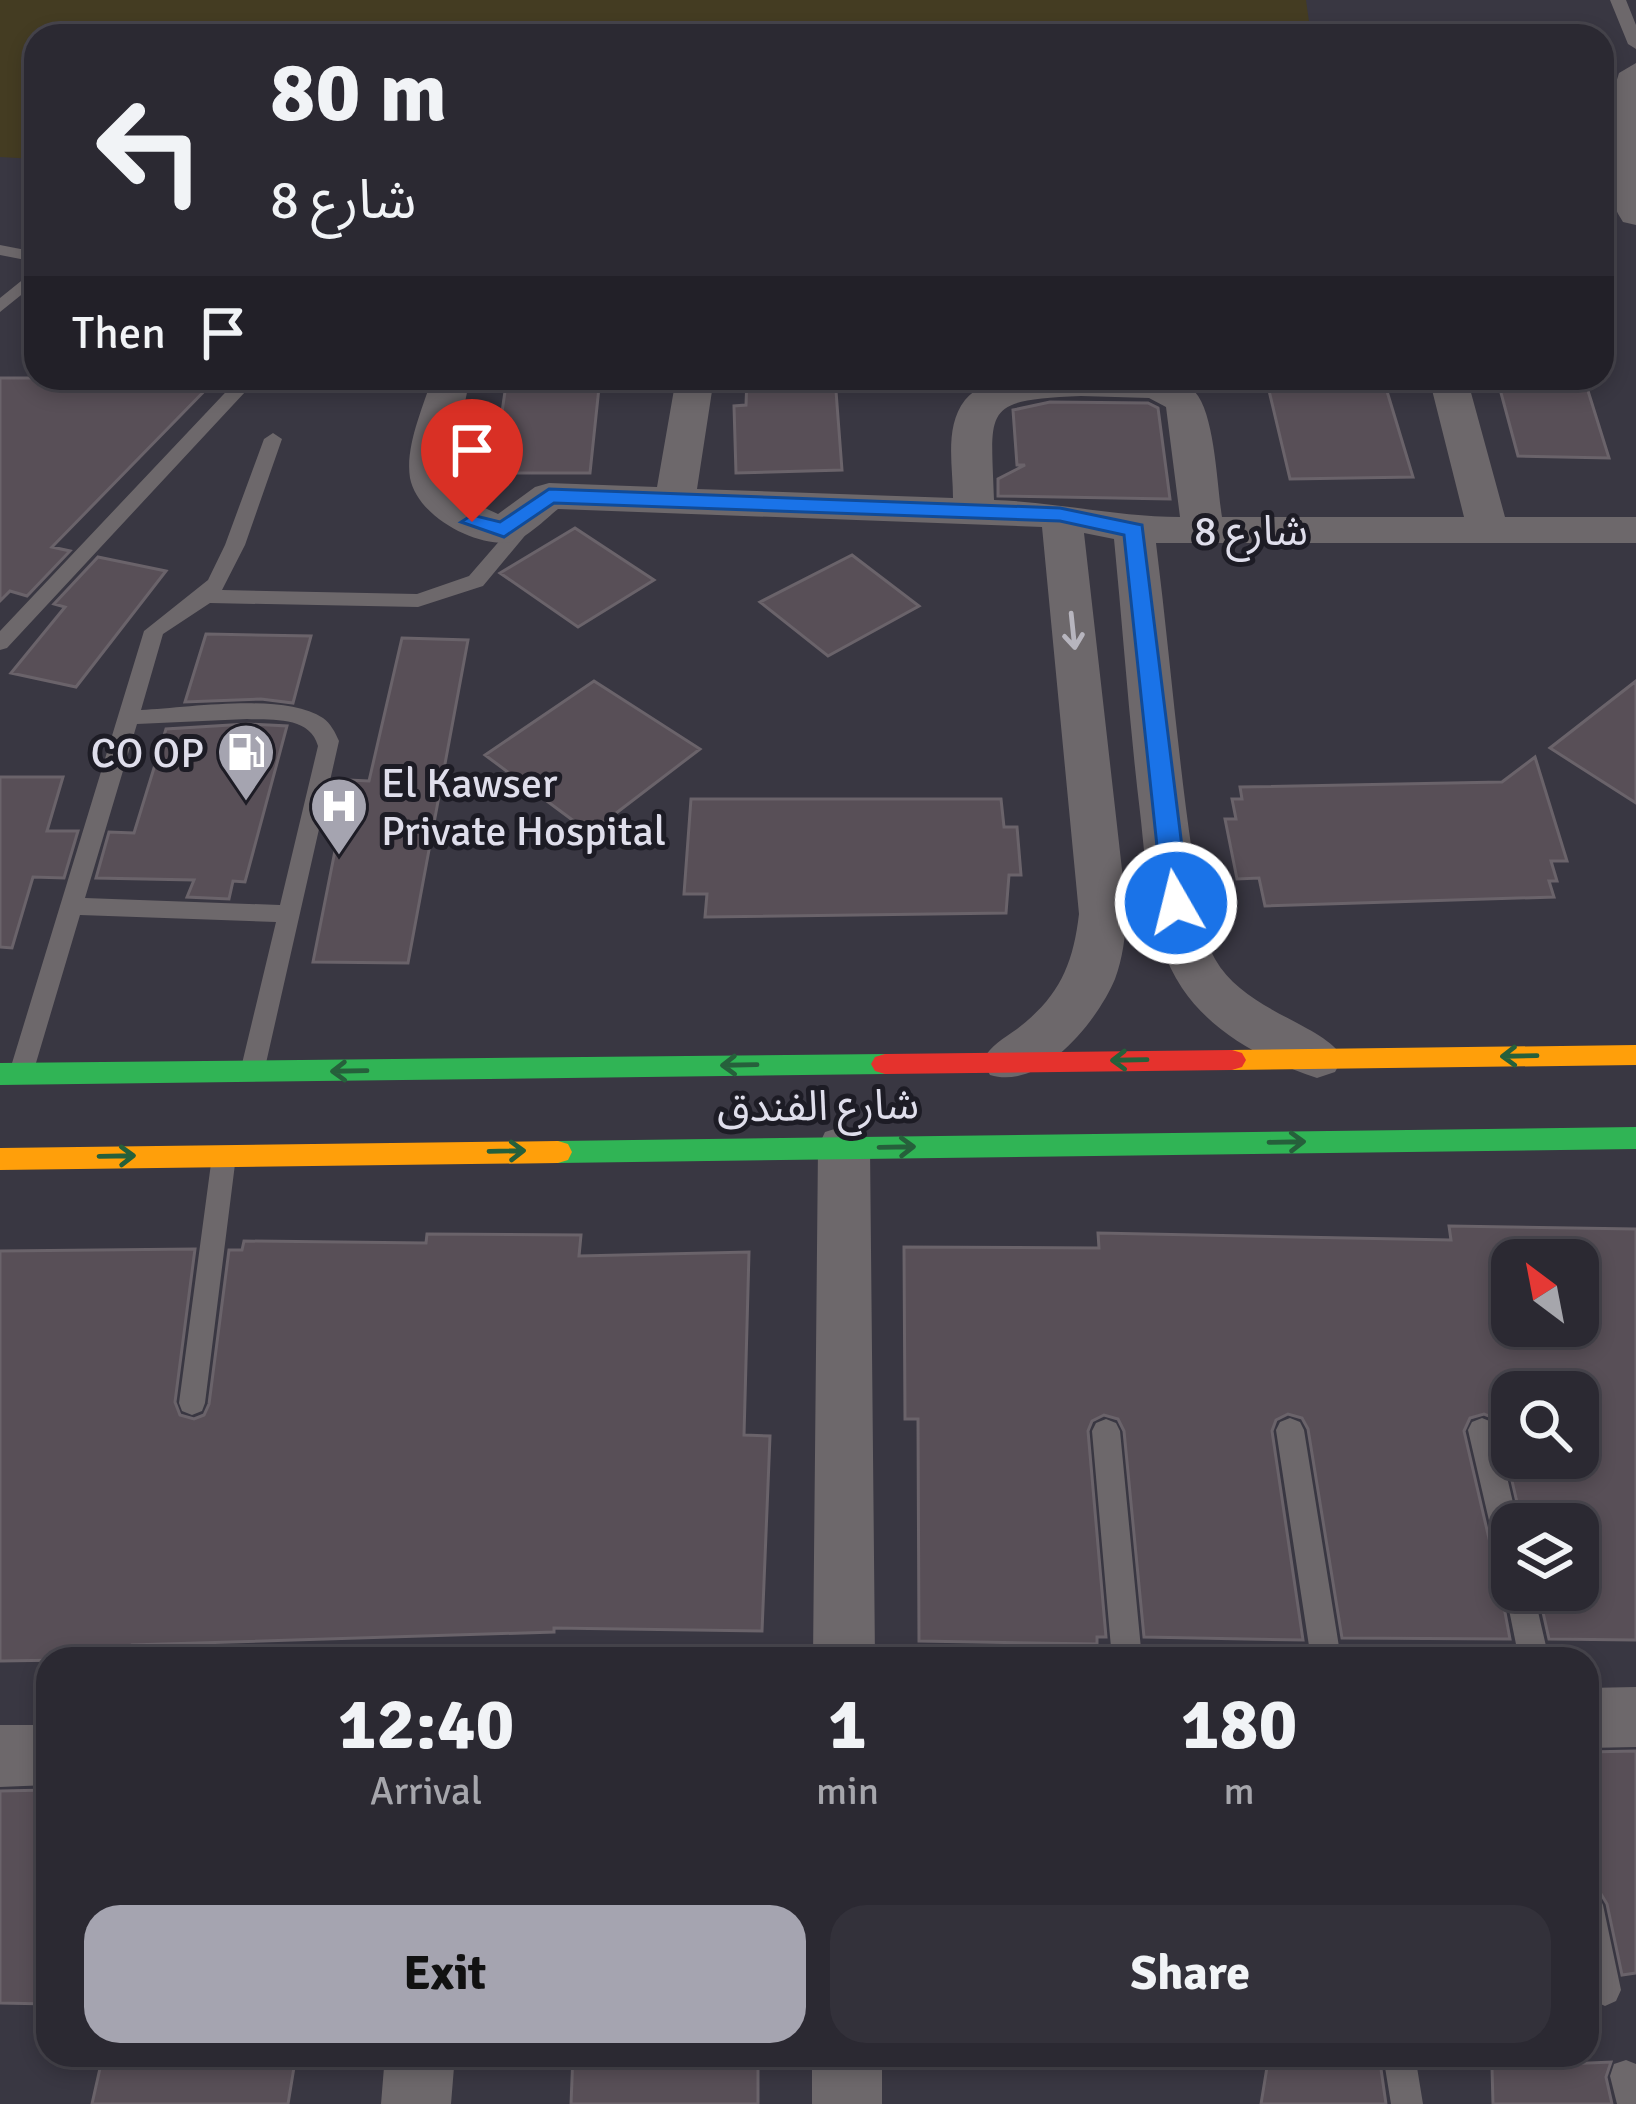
<!DOCTYPE html>
<html lang="en">
<head>
<meta charset="utf-8">
<style>
  body { margin:0; font-family:Signika,"Noto Sans Arabic",sans-serif; background:#33313a; color:#f1f3f6; height:100vh; display:flex; flex-direction:column; font-size:45px; white-space:nowrap }
  * { box-sizing:border-box; margin:0 }
  p { font-size:39px; color:#a6a6ac }
  .icon { flex:none; width:66px; height:66px; fill:none; stroke:currentColor; stroke-width:2; stroke-linecap:round; stroke-linejoin:round }
  .map { position:relative; flex:1; overflow:hidden }
  .side { position:absolute; left:36px; top:1647px; width:1563px; height:420px; display:flex; flex-direction:column; background:#2b2932; border-radius:36px; box-shadow:0 6px 18px #0003,0 0 0 3px #47454d }
  .side>* { flex:none }
  .top-card { position:absolute; left:24px; top:24px; width:1590px; height:366px; border-radius:36px; box-shadow:0 6px 18px #0003,0 0 0 3px #47454d; background:#2b2932; color:#f1f3f6; overflow:hidden }
  .needle { width:78px; rotate:328deg }
  .controls { position:absolute; left:1491px; top:1239px; display:grid; gap:24px }
  .controls a { display:grid; place-items:center; width:108px; height:108px; border-radius:24px; background:#2b2932; box-shadow:0 6px 18px #0003,0 0 0 3px #47454d; font-size:60px }
  .pin { position:absolute; display:grid; place-items:center; width:102px; height:102px; color:#fff; margin:-123px -51px; border-radius:50% 50% 50% 0; rotate:-45deg; box-shadow:0 0 12px #0007 }
  .pin .icon { rotate:45deg }
  .me { position:absolute; width:132px; margin:-66px; rotate:352deg; stroke-linejoin:round; filter:drop-shadow(0 0 9px #0008) }
  .turn { display:flex; align-items:center; gap:42px; height:252px; padding:0 48px; font-size:54px }
  .turn .icon { width:156px; height:156px; stroke-width:2.5 }
  .turn b { display:block; font-size:84px; line-height:102px }
  .then { display:flex; align-items:center; height:114px; padding:0 48px; background:#0003; gap:24px; font-size:45px }
  .eta { display:flex; justify-content:space-evenly; align-items:center; height:204px; text-align:center }
  .eta b { font-size:72px; font-weight:800; line-height:84px }
  .action { display:flex; gap:24px; margin-top:auto; padding:24px 48px }
  .action a { flex:1; height:138px; border-radius:36px; background:#a5a4b0; color:#111; font-size:48px; font-weight:800; line-height:138px; text-align:center }
  .action a+a { background:#33313a; color:#f1f3f6 }
  .map>svg:first-child { display:block }
  .sand { fill:#443c22 }
  .building { fill:#584f57; stroke:#6a636a; stroke-width:3; fill-rule:evenodd }
  .lines { fill:none; stroke-linecap:round; stroke-linejoin:round }
  .lane { fill:#6d686b; fill-rule:evenodd }
  .street { fill:#6d686b; fill-rule:evenodd }
  .fast { fill:#30b455; fill-rule:evenodd }
  .slow { fill:#ff9f0a; fill-rule:evenodd }
  .jam { fill:#e5322d; fill-rule:evenodd }
  .oneway { stroke:#b7b5be }
  .oneway2 { stroke:#26603b }
  .route { fill:#1a73e8; stroke:#114b97; stroke-width:3 }
  .labels { text-anchor:middle; stroke-width:10; stroke-linejoin:round; paint-order:stroke }
  .street-label { font-size:42px; fill:#dfdeeb; stroke:#1d1c25 }
  .poi-label { font-size:42px; fill:#dfdeeb; stroke:#1d1c25; text-anchor:end }
</style>
</head>
<body>
<div class="map">
<svg width="1636" height="2104" viewBox="0 0 1636 2104">
  <rect width="100%" height="100%" fill="#393742"/>
  <path class="sand" d="M0,0H1306L1311,36H36V159L0,157Z"/>
  <path class="building" d="M0,378H217L52,547L70,551L27,596L10,591L0,601Z
    M507,378H600L590,473H493Z
    M747,378H835L842,470L736,473L734,406L746,405Z
    M1266,378H1383L1413,477L1290,479Z
    M1497,378H1584L1609,458L1518,456Z
    M1050,402L1148,403L1158,408L1170,499L998,496V479L1025,465H1017L1013,410Z
    M575,528L654,580L578,627L500,573Z
    M852,555L919,606L828,656L760,602Z
    M98,557L166,571L76,687L11,673L65,607L54,604Z
    M206,634L311,636L293,703L261,699L185,702Z
    M402,638L468,640L408,963L313,962L349,780L369,781Z
    M594,681L700,749L590,833L485,755Z
    M1636,681V803L1550,748Z
    M247,724L287,726L245,882L233,881L229,899L187,897L194,880L96,878L109,832L134,833L166,729Z
    M1535,757L1567,861H1551L1557,881H1549L1554,897L1265,906L1259,878L1237,879L1225,819H1236L1232,799H1242L1240,787L1502,782Z
    M0,777H63L47,831H78L64,878L33,877L12,948L0,947Z
    M691,799H1001L1004,827H1017L1021,875H1009L1006,913L705,917L707,894H684Z
    M1449,1226L1636,1229V1640L1549,1639L1538,1590H1578V1524H1522L1500,1429L1494,1418L1484,1414L1470,1418L1464,1431L1494,1560L1500,1572L1510,1576L1501,1591L1510,1639L1342,1638L1308,1429L1302,1418L1288,1414L1276,1420L1272,1431L1303,1640L1144,1637L1124,1431L1118,1419L1104,1415L1092,1421L1088,1431L1106,1637H1097V1644L919,1641L918,1419H905L904,1247L1099,1248L1098,1233L1451,1240ZM1512,1260H1578V1326H1512ZM1512,1392H1578V1458H1512Z
    M427,1234L581,1235L579,1256L749,1252L744,1435L770,1436L762,1631L554,1628V1632L132,1645L129,1659L0,1661V1251L195,1249L175,1402L180,1415L194,1419L204,1415L209,1404L229,1250H242L244,1241L426,1243Z
    M1636,1751V1973L1622,1975L1607,1904L1598,1889L1587,1842V1752Z
    M48,1790V2004L0,2003V1791Z
    M103,2055H296L288,2104H92Z
    M573,2055H758V2104H571Z
    M1269,2055H1379L1386,2104H1261Z
    M1611,2062L1606,2077L1612,2104H1493L1492,2067Z"/>
  <g class="lines">
    <path class="lane" d="M1610,0H1626L1636,25V49L1628,44Z
      M0,245L36,252V262L0,255Z
      M36,269V283L0,312V298Z
      M239,378H258L7,648L0,650V631Z
      M273,433L282,439L245,545L222,590L417,594L469,576L521,516L528,514L538,520L483,586L418,607L210,603L163,634L141,710C188,708 283,692 323,718C331,724 335,732 339,741L264,1072L261,1079H243L240,1072L276,922L80,915L33,1073L30,1080H12L9,1073L144,631L208,580L225,545L264,439ZM247,719C273,720 310,716 318,746L280,905L85,898L137,724Z
      M224,1146L233,1149L236,1156L205,1403L202,1411L192,1415L182,1411L179,1403L212,1156L215,1149Z
      M1290,1418L1300,1422L1304,1430L1341,1659H1311L1276,1430L1280,1422Z
      M1482,1418L1492,1422L1496,1430L1518,1524H1512V1572L1502,1568L1498,1559L1468,1430L1472,1422Z
      M1106,1419L1116,1423L1120,1431L1142,1659H1112L1092,1431L1096,1423Z
      M1512,1580V1590H1533L1549,1659H1519L1505,1590Z
      M1587,1889L1598,1894L1603,1905L1621,1990L1616,2001L1605,2006L1594,2001L1587,1980Z
      M1383,2055H1415L1423,2104H1391Z
      M1626,2060L1636,2064V2104H1617L1610,2076L1614,2064Z"/>
    <path class="street" d="M1636,63V225L1623,222C1593,176 1604,121 1619,73Z
      M432,378H470L450,475L463,498L498,514L535,487L549,483L657,487L676,378H714L697,489L953,498C953,466 944,427 965,400C976,387 990,383 1005,380C1036,373 1175,370 1195,392C1215,414 1217,486 1222,517H1464L1429,378H1467L1505,517H1636V543H1156C1169,646 1177,749 1192,852C1197,887 1198,928 1215,959C1245,1012 1324,1024 1343,1058L1335,1072L1317,1078C1267,1062 1212,1033 1182,988C1148,936 1147,872 1140,812C1129,721 1123,630 1114,539L1084,533L1127,914C1125,936 1123,958 1115,979C1097,1022 1041,1091 990,1075L982,1061C991,1045 1003,1039 1017,1029C1059,997 1073,965 1079,914L1042,527L558,509C544,520 523,543 504,543C468,543 417,514 410,478C405,446 423,408 432,378ZM1081,396L1149,398L1166,407L1180,517C1118,517 1057,502 994,500C991,408 981,400 1081,396Z
      M844,1126L863,1132L870,1147L875,1659H813L818,1147L825,1132Z
      M1636,1687V1747L1587,1748V1688Z
      M0,1725H48V1785L0,1787Z
      M385,2055H455L451,2104H381Z
      M812,2055H882V2104H812Z"/>
    <path class="fast" d="M885,1054L895,1057L899,1064L895,1071L885,1074L0,1085V1063Z
      M1636,1127V1149L558,1163L548,1160L544,1152L548,1144L558,1141Z"/>
    <path class="slow" d="M1636,1045V1065L1232,1070L1222,1067L1218,1060L1222,1053L1232,1050Z
      M558,1141L568,1144L572,1152L568,1160L558,1163L0,1170V1148Z"/>
    <path class="jam" d="M1232,1050L1242,1053L1246,1060L1242,1067L1232,1070L885,1074L875,1071L871,1064L875,1057L885,1054Z"/>
  </g>
  <defs><path id="oneway-shaft" d="M-6 0H5M1.5-3L5.5 0L1.5 3" fill="none" stroke-width="1.6" stroke-linecap="round" stroke-linejoin="round" transform="scale(3)"/></defs>
  <use class="oneway" href="#oneway-shaft" transform="translate(1073 631) rotate(84)"/>
  <g class="oneway2">
    <use href="#oneway-shaft" transform="translate(1519 1056) rotate(179)"/>
    <use href="#oneway-shaft" transform="translate(1129 1060) rotate(179)"/>
    <use href="#oneway-shaft" transform="translate(739 1065) rotate(179)"/>
    <use href="#oneway-shaft" transform="translate(349 1071) rotate(179)"/>
    <use href="#oneway-shaft" transform="translate(1287 1142) rotate(-1)"/>
    <use href="#oneway-shaft" transform="translate(897 1147) rotate(-1)"/>
    <use href="#oneway-shaft" transform="translate(507 1151) rotate(-1)"/>
    <use href="#oneway-shaft" transform="translate(117 1156) rotate(-1)"/>
  </g>
  <path class="route" d="M549,489L1060,508L1142,525L1189,903L1185,910L1176,913L1163,903L1124,535L1060,521L554,503L504,537L461,522L472,515L500,522Z"/>
  <defs>
    <g id="fuel-pin" transform="scale(3)"><path d="M0 17L-7.5 6A9.5 9.5 0 1 1 7.5 6Z" fill="#a5a4b0" stroke="#1d1c25"/><path d="M-5.5-6h7V0h2V4h1.3V-2.5L3-4.5l.8-.8L6-3V5H2.5V1h-1V6h-7ZM-4.2-4.7v3.2H.2V-4.7Z" fill="#fff"/></g>
    <g id="hospital-pin" transform="scale(3)"><path d="M0 17L-7.5 6A9.5 9.5 0 1 1 7.5 6Z" fill="#a5a4b0" stroke="#1d1c25"/><path d="M-5-5h3v3.5h4V-5h3V5h-3V1.5h-4V5h-3Z" fill="#fff"/></g>
  </defs>
  <g fill-rule="evenodd">
    <use href="#fuel-pin" x="246" y="752"/>
    <use href="#hospital-pin" x="339" y="806"/>
  </g>
  <g class="labels">
    <g class="street-label">
      <text x="1251" y="545">شارع 8</text>
      <text transform="translate(818 1105) rotate(-1)" y="15">شارع الفندق</text>
    </g>
    <g class="poi-label">
      <text x="204" y="767">CO OP</text>
      <text x="381" y="797" text-anchor="start">El Kawser<tspan x="381" dy="48">Private Hospital</tspan></text>
    </g>
  </g>
</svg>
<div class="controls">
<a><svg class="needle" viewBox="-14 -14 28 28"><path d="M0-13l5 13h-10z" fill="#e53935"/><path d="M0 13l5-13h-10z" fill="#a6a6ac"/></svg></a>
<a><svg class="icon" aria-label="search" viewBox="0 0 24 24"><circle cx="10" cy="10" r="6"/><path d="M15 15l6 6"/></svg></a>
<a><svg class="icon" aria-label="layers" viewBox="0 0 24 24"><path d="M12 4l9 5-9 5-9-5zM3 14l9 5 9-5"/></svg></a>
</div>
<div class="pin" style="left:472px;top:522px;background:#d93025"><svg class="icon" aria-label="arrive" viewBox="0 0 24 24"><path d="M6 21V4h12l-3 4 3 4H6"/></svg></div>
<svg class="me" style="left:1176px;top:903px" viewBox="-20 -20 40 40"><circle r="17" fill="#1a73e8" stroke="#fff" stroke-width="3"/><path d="M0-11L8 9 0 5-8 9z" fill="#fff"/></svg>
<div class="top-card">
<div class="turn"><svg class="icon" aria-label="left" viewBox="0 0 24 24"><path d="M17 20v-9H6M10 6l-5 5 5 5"/></svg><div><b>80 m</b>شارع 8</div></div>
<div class="then">Then<svg class="icon" aria-label="arrive" viewBox="0 0 24 24"><path d="M6 21V4h12l-3 4 3 4H6"/></svg></div>
</div>
<section class="side">
<div class="eta">
<div><b>12:40</b><p>Arrival</p></div>
<div><b>1</b><p>min</p></div>
<div><b>180</b><p>m</p></div>
</div>
<div class="action"><a>Exit</a><a>Share</a></div>
</section>
</div>
</body>
</html>
